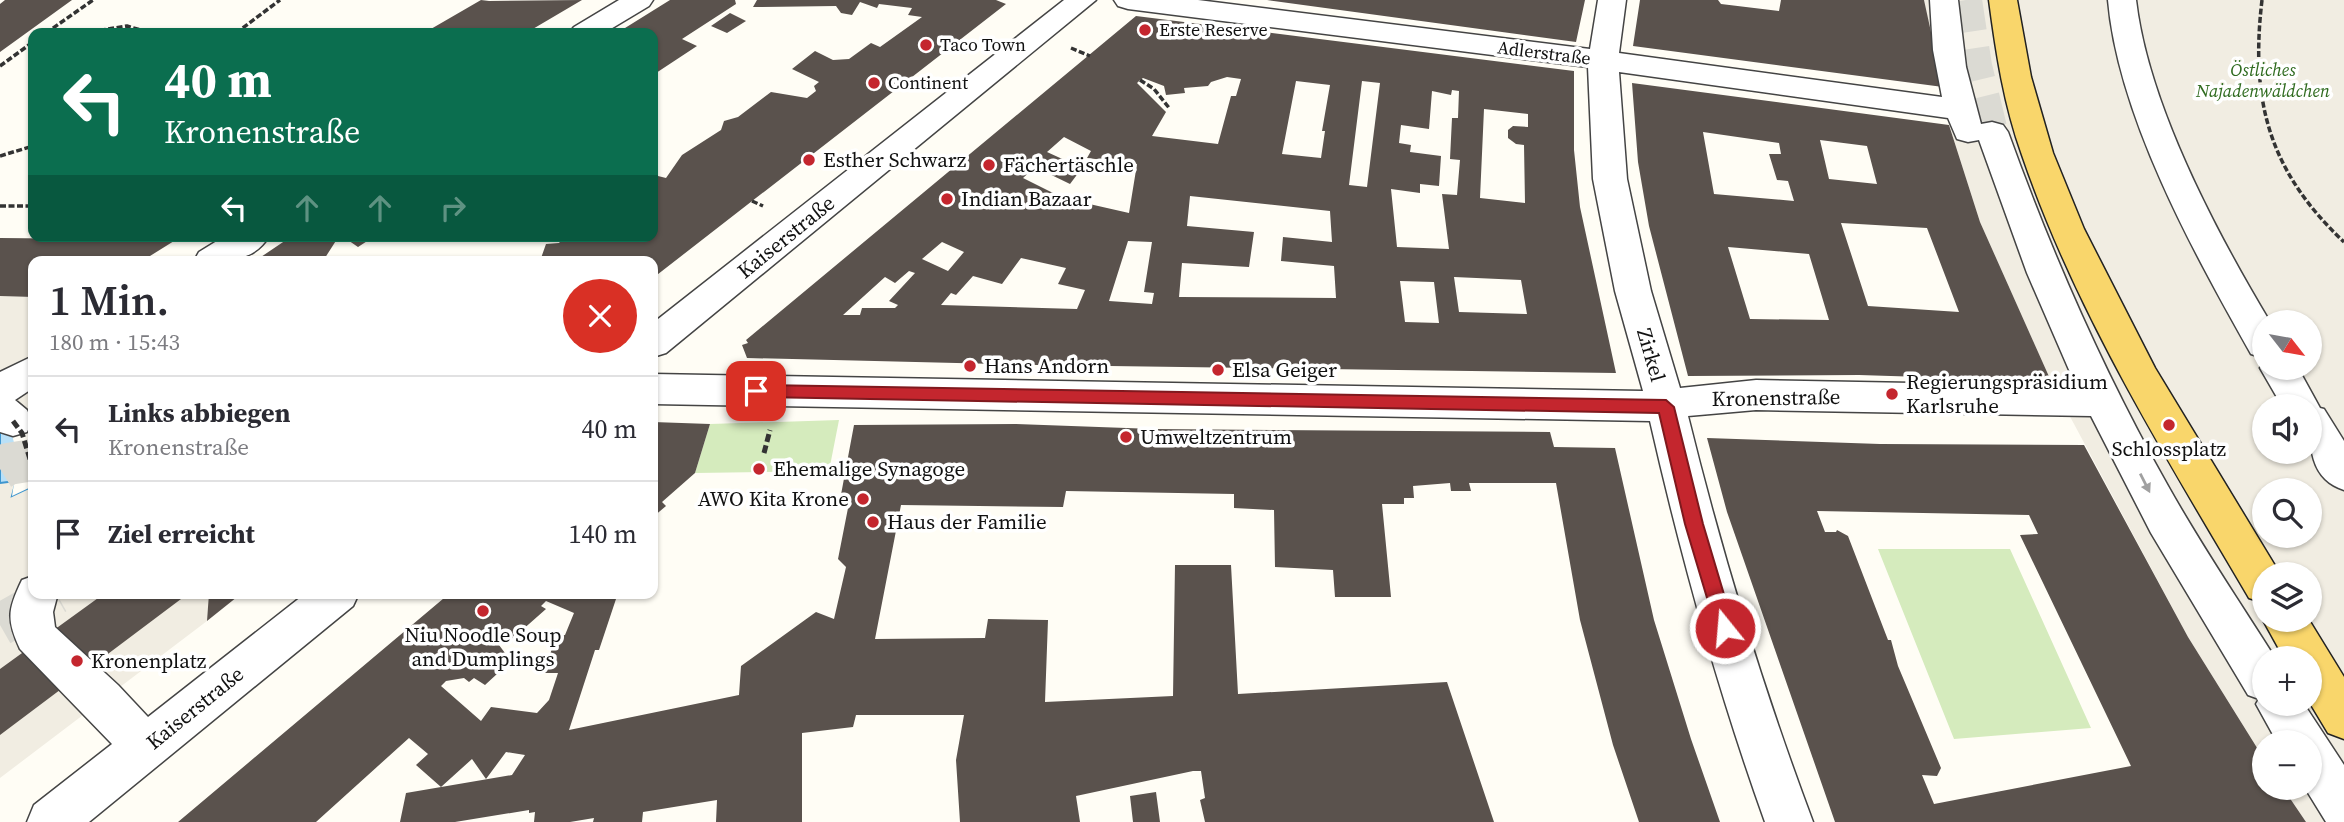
<!DOCTYPE html>
<html lang="de">
<head>
<meta charset="utf-8">
<style>
  body { margin:0; font-family:"Source Serif 4",serif; background:#f7f7f7; color:#2b2b33; height:100vh; display:flex; flex-direction:column; font-size:26px; white-space:nowrap }
  * { box-sizing:border-box; margin:0 }
  p { font-size:23px; color:#7c7c81 }
  .icon { flex:none; width:38px; height:38px; fill:none; stroke:currentColor; stroke-width:2; stroke-linecap:round; stroke-linejoin:round }
  .map { position:relative; flex:1; overflow:hidden }
  .details { position:absolute; left:28px; top:256px; width:630px; height:343px; display:flex; flex-direction:column; background:#fff; border-radius:14px; box-shadow:0 2px 5px #0004 }
  .details>* { flex:none }
  .guide { position:absolute; left:28px; top:28px; width:630px; height:214px; border-radius:14px; box-shadow:0 2px 5px #0004; background:#0b6e4f; color:#fff; overflow:hidden }
  .needle { width:46px; rotate:121deg }
  .tools { position:absolute; left:2252px; top:310px; display:grid; gap:14px }
  .tools a { display:grid; place-items:center; width:70px; height:70px; border-radius:50%; background:#fff; box-shadow:0 2px 5px #0004; font-size:35px }
  .pin { position:absolute; display:grid; place-items:center; width:60px; height:60px; color:#fff; margin:-30px; border-radius:14px; box-shadow:0 4px 10px #0006 }
  .me { position:absolute; width:77px; margin:-38px; rotate:343deg; stroke-linejoin:round; filter:drop-shadow(0 0 5px #0008) }
  .turn { display:flex; align-items:center; gap:24px; height:147px; padding:0 21px; font-size:32px }
  .turn .icon { width:91px; height:91px; stroke-width:2.5 }
  .turn b { display:block; font-size:49px; line-height:60px }
  .lanes { display:flex; align-items:center; height:66px; padding:0 21px; background:#0003; justify-content:center; gap:35px; direction:ltr }
  .lanes .off { opacity:.35 }
  .round { display:grid; place-items:center; flex:none; width:74px; height:74px; border-radius:37px; background:#f7f7f7 }
  .head { display:flex; align-items:center; justify-content:space-between; height:119px; padding:0 21px }
  h1 { font-size:42px; font-weight:600; line-height:52px }
  ul { padding:0; list-style:none }
  li { display:flex; align-items:center; gap:21px; height:105px; padding:0 21px; border-top:2px solid #e1e1e2 }
  li div { flex:1 }
  li b { display:block; font-size:26px }
  li em { font-style:normal }
  .map>svg:first-child { display:block }
  .green { fill:#d5ebbd }
  .plaza { fill:#f1ede2; fill-rule:evenodd }
  .water { fill:#b9e0f7; stroke:#3f96cf; stroke-width:2 }
  .pier { fill:#fffdf5 }
  .building { fill:#5a524d; fill-rule:evenodd }
  .lines { fill:none; stroke-linecap:round; stroke-linejoin:round }
  .minor-tunnel-far1 { stroke:#dbdad3; stroke-width:32; stroke-dasharray:32 17; stroke-linecap:butt }
  .minor-tunnel { stroke:#dbdad3; stroke-width:42; stroke-dasharray:42 21; stroke-linecap:butt }
  .minor-casing { stroke:#444; stroke-width:3 }
  .major-casing { stroke:#222; stroke-width:3 }
  .path-far1 { stroke:#333; stroke-width:3.5; stroke-dasharray:6 2.5; stroke-linecap:butt }
  .path { stroke:#333; stroke-width:5; stroke-dasharray:8 3.5; stroke-linecap:butt }
  .minor { fill:#fff; fill-rule:evenodd }
  .major { fill:#f9d66b; fill-rule:evenodd }
  .path-bridge { stroke:#333; stroke-width:5; stroke-dasharray:8 3.5; stroke-linecap:butt }
  .oneway { fill:#a0a0a0 }
  .route { fill:#c4262e; stroke:#7f191e; stroke-width:2 }
  .poi-dot { fill:#c4262e; stroke:#fff; stroke-width:2.5 }
  .labels { text-anchor:middle; stroke-width:7; stroke-linejoin:round; paint-order:stroke }
  .far-poi-label { font-size:18px; fill:#111; stroke:#fff; text-anchor:start }
  .far-street-label { font-size:18px; fill:#111; stroke:#fff }
  .far-park-label { font-size:18px; font-style:italic; fill:#2f6b1f; stroke:#fff }
  .poi-label { font-size:21px; fill:#111; stroke:#fff; text-anchor:start }
  .street-label { font-size:21px; fill:#111; stroke:#fff }
</style>
</head>
<body>
<div class="map">
<svg width="2344" height="822" viewBox="0 0 2344 822">
  <rect width="100%" height="100%" fill="#fffdf5"/>
  <path class="green" d="M839,420L829,471L695,473L710,424Z
    M1878,549H2010L2091,728L1954,739Z"/>
  <path class="plaza" d="M1924,0H2344V822H2306L2283,788H2310V742H2264V759L2188,637L2051,381L1980,222L1949,125ZM2264,322H2310V368H2264ZM2264,406H2310V452H2264ZM2264,490H2310V536H2264ZM2264,574H2310V620H2264ZM2264,658H2310V704H2264Z
    M0,296L33,297V416L21,415L0,430Z
    M16,481L13,496L33,486V593H209L207,621L0,778V483Z"/>
  <path class="water" d="M21,415L33,416V486L12,496L16,481L0,483V430Z"/>
  <path class="pier" d="M27,422L33,433V486L12,496L18,458L11,431Z"/>
  <path class="building" d="M5,0H72L0,52V4Z
    M481,0L489,1L582,0L526,33H424Z
    M670,0H735L736,4L682,39L697,46L653,75V33H617Z
    M757,0H996L1006,4L653,278V261H540L546,244L559,243L563,238L653,236V179L658,176L666,178L682,155L721,130L724,121L738,117L771,92L807,98L816,91L814,86L819,82L792,69L815,51L833,60L849,59L871,43L880,47L922,17L908,15L912,8L879,4L877,8L860,2L852,15L841,13L836,6L753,7Z
    M1267,0H1585L1576,42Z
    M1640,0H1718L1721,4L1779,11L1781,0H1924L1943,87L1633,46Z
    M730,13L746,21L727,33L711,26Z
    M1136,16L1574,71V150L1580,207L1616,373L1038,365L747,358L742,345L748,343L746,340ZM1227,77L1241,79L1236,96H1231L1218,144L1152,136L1166,112L1137,83L1140,80L1143,78L1164,86L1166,95L1185,93L1184,88L1208,86L1211,82ZM1296,81L1330,85L1322,131H1325L1321,158L1282,154ZM1362,81L1380,83L1367,187L1349,185ZM1452,90L1459,91L1458,118H1452L1450,159L1460,160L1457,195L1442,194L1449,249L1397,247L1391,189L1420,193V184L1439,186L1441,156L1410,152L1411,145L1399,143L1401,125L1429,129L1432,91L1451,95ZM1484,109L1528,114V127L1513,126L1508,130V138L1516,144L1524,145L1525,203L1480,198ZM1064,137L1091,151L1087,158L1137,164L1129,213L1063,198L1023,178L1035,167L1070,184L1082,168L1047,152ZM1190,196L1330,211L1332,242L1283,237L1281,261L1334,266L1336,298L1179,297L1182,263L1249,267L1254,232L1187,226ZM1128,241L1152,242L1144,292L1154,293L1152,304L1109,301ZM942,242L964,252L948,271L922,259ZM1021,258L1066,268L1058,284L1085,290L1077,309L941,305L951,293L956,295L973,276L1002,284ZM909,271L915,273L889,301L898,305L895,308H862L860,315H843L885,277L895,283ZM1454,277L1521,280L1527,314L1459,312ZM1400,281L1434,282L1439,323L1405,322Z
    M1632,83L1949,125L1980,222L2051,381L1859,375L1688,376L1649,226L1638,162ZM1703,132L1779,143L1781,154H1769L1777,180L1788,181L1794,201L1714,194ZM1820,140L1867,146L1877,184L1829,179ZM1841,223L1927,228L1959,312L1868,306ZM1728,247L1809,254L1829,320L1750,319Z
    M110,236H182L142,261H33V297L0,296V238L106,239Z
    M292,236H339L323,261H255Z
    M342,236H375L358,247Z
    M653,422L710,424L695,473L662,502L666,506L653,517Z
    M1015,424L1154,429L1550,432L1554,447L1615,448L1654,620L1691,739L1720,822H1639L1613,745L1580,620L1556,483H1469L1471,491H1451L1450,483L1413,486L1414,498H1404V504H1382L1391,597H1335L1333,570L1275,567L1274,510L1234,508V494L1066,491L1063,507L901,505L875,639L985,638L988,619L1048,620L1045,702L1173,696L1175,565H1231L1238,694L1447,682L1494,822H1205L1200,800L1205,798L1201,771H1193L1076,796L1080,822H960L956,760L964,715H856L853,727L802,733V822H716L717,800L643,812L642,822H593L594,818L570,822H534L535,812L529,813V810L455,822H400L406,793L512,775L525,755L506,752L486,779L472,759L441,787L416,765L428,754L409,738L316,822H178L450,593H618L599,650H595L569,730L739,695L741,666L816,612L834,619L846,567L838,559L849,503L840,500L854,425ZM546,601L574,613L565,635L556,636L544,673H558L549,700L537,713L491,707L481,721L441,686L446,681L464,678L469,682L474,678L485,685L511,661L499,645L509,636L512,639L546,609L541,606Z
    M1707,438L1880,444L2084,445L2188,637L2264,759V788H2283L2306,822H1835L1727,512ZM1817,511L2029,515L2038,534L2020,535L2131,766L1934,804L1922,775L1937,776L1941,768L1898,666L1891,640H1888L1848,536L1837,530L1836,532H1825Z
    M105,593H189L0,735V669Z
    M209,593H242L207,621Z
    M1156,792L1160,822H1133L1130,796Z"/>
  <g class="lines">
    <path class="minor-tunnel-far1" d="M1966,0L1976,66L1992,132"/>
    <path class="minor-tunnel" d="M0,469L8,464L33,460
      M0,625L56,593"/>
    <g class="minor-casing">
      <path id="minor" d="M619,0H653L649,6L604,33H569L574,27Z
        M1064,0H1096L666,353L653,357V323Z
        M1114,0H1198L1590,49L1598,0H1626L1619,53L1942,97L1933,50L1930,0H1958L1966,67L1981,124L1992,122L2003,125L2008,132C2052,254 2104,373 2168,486C2201,545 2239,601 2275,658H2264V704H2304L2344,765V822H2326L2305,788H2310V742H2277L2256,704L2259,699L2248,695L2151,533L2091,416L1756,410L1688,416C1722,554 1763,689 1813,822H1765C1718,691 1681,557 1650,421L653,404V374L1643,391L1615,291L1593,179L1588,67L1128,9L1118,6ZM1619,72L1948,118L1957,139L1968,142L1979,140L2027,273L2076,386L1756,380L1680,388L1651,291L1627,179Z
        M2108,0H2136C2148,104 2216,232 2270,322H2264V358L2251,354C2194,253 2118,116 2108,0Z
        M225,236H269C253,264 222,261 194,261L199,252Z
        M33,356V388L15,400L27,410L32,421L27,432L13,436L0,432V372Z
        M2264,360V368H2298L2320,408L2324,409L2344,441V490C2306,478 2310,439 2310,406H2282L2260,368Z
        M33,576V593H58L53,612L55,627L118,685L148,717L306,593H359L353,606L89,822H27L34,805L112,744L20,649C6,619 8,609 22,580Z"/>
    </g>
    <g class="major-casing">
      <path id="major" d="M1989,0H2017L2031,77L2053,153L2084,229L2155,368L2280,574H2264V603L2249,598C2165,455 2076,313 2022,155C2004,105 1996,53 1989,0Z
        M2264,617V620H2309L2344,677V739L2328,733L2310,703V658H2284L2263,620Z"/>
    </g>
    <path class="path-far1" d="M2262,0C2250,101 2269,171 2344,242
      M46,33L93,0
      M83,33L127,26L151,33
      M236,33L280,0
      M1071,48L1090,56
      M0,66L33,42
      M1140,80L1154,89L1170,109
      M0,156L33,146
      M752,201L763,206
      M0,206H33"/>
    <path class="path" d="M764,453L770,430"/>
    <use href="#minor" class="minor"/>
    <use href="#major" class="major"/>
    <path class="path-bridge" d="M13,421L22,433L33,469"/>
  </g>
  <defs><path id="oneway-solid" d="M-6-.8H1V-3.2L6.5 0L1 3.2V.8H-6Z" transform="scale(1.75)"/></defs>
  <use class="oneway" href="#oneway-solid" transform="translate(2145 483) rotate(63)"/>
  <path class="route" d="M756,385L1666,400L1674,407L1703,524L1734,628L1731,634L1725,636L1718,634L1716,628L1685,524L1659,413L756,397L748,391Z"/>
  <g class="poi-dot">
    <circle cx="1145" cy="30" r="7"/>
    <circle cx="926" cy="45" r="7"/>
    <circle cx="874" cy="83" r="7"/>
    <circle cx="809" cy="160" r="7"/>
    <circle cx="989" cy="165" r="7"/>
    <circle cx="947" cy="199" r="7"/>
    <circle cx="970" cy="366" r="7"/>
    <circle cx="1218" cy="370" r="7"/>
    <circle cx="1892" cy="394" r="7"/>
    <circle cx="2169" cy="425" r="7"/>
    <circle cx="1126" cy="437" r="7"/>
    <circle cx="759" cy="469" r="7"/>
    <circle cx="863" cy="499" r="7"/>
    <circle cx="873" cy="522" r="7"/>
    <circle cx="483" cy="611" r="7"/>
    <circle cx="77" cy="661" r="7"/>
  </g>
  <g class="labels">
    <g class="far-poi-label">
      <text x="1159" y="36">Erste Reserve</text>
      <text x="940" y="51">Taco Town</text>
      <text x="888" y="89">Continent</text>
    </g>
    <g class="far-street-label">
      <text transform="translate(1544 53) rotate(7)" y="6">Adlerstraße</text>
    </g>
    <g class="far-park-label">
      <text x="2263" y="76">Östliches<tspan x="2263" dy="21">Najadenwäldchen</tspan></text>
    </g>
    <g class="poi-label">
      <text x="823" y="167">Esther Schwarz</text>
      <text x="1003" y="172">Fächertäschle</text>
      <text x="961" y="206">Indian Bazaar</text>
      <text x="984" y="373">Hans Andorn</text>
      <text x="1232" y="377">Elsa Geiger</text>
      <text x="1906" y="389">Regierungspräsidium<tspan x="1906" dy="24">Karlsruhe</tspan></text>
      <text x="1140" y="444">Umweltzentrum</text>
      <text x="2169" y="456" text-anchor="middle">Schlossplatz</text>
      <text x="773" y="476">Ehemalige Synagoge</text>
      <text x="849" y="506" text-anchor="end">AWO Kita Krone</text>
      <text x="887" y="529">Haus der Familie</text>
      <text x="483" y="642" text-anchor="middle">Niu Noodle Soup<tspan x="483" dy="24">and Dumplings</tspan></text>
      <text x="91" y="668">Kronenplatz</text>
    </g>
    <g class="street-label">
      <text transform="translate(786 237) rotate(-39)" y="7">Kaiserstraße</text>
      <text transform="translate(1651 355) rotate(74)" y="7">Zirkel</text>
      <text transform="translate(1776 398) rotate(-1)" y="7">Kronenstraße</text>
      <text transform="translate(195 708) rotate(-39)" y="7">Kaiserstraße</text>
    </g>
  </g>
</svg>
<div class="tools">
<a><svg class="needle" viewBox="-14 -14 28 28"><path d="M0-13l5 13h-10z" fill="#e53935"/><path d="M0 13l5-13h-10z" fill="#7c7c81"/></svg></a>
<a><svg class="icon" aria-label="sound" viewBox="0 0 24 24"><path d="M4 9h4l5-4v14l-5-4H4zM17 9q2 3 0 6"/></svg></a>
<a><svg class="icon" aria-label="search" viewBox="0 0 24 24"><circle cx="10" cy="10" r="6"/><path d="M15 15l6 6"/></svg></a>
<a><svg class="icon" aria-label="layers" viewBox="0 0 24 24"><path d="M12 4l9 5-9 5-9-5zM3 14l9 5 9-5"/></svg></a>
<a>+</a>
<a>−</a>
</div>
<div class="pin" style="left:756px;top:391px;background:#d93025"><svg class="icon" aria-label="arrive" viewBox="0 0 24 24"><path d="M6 21V4h12l-3 4 3 4H6"/></svg></div>
<svg class="me" style="left:1725px;top:628px" viewBox="-20 -20 40 40"><circle r="17" fill="#c4262e" stroke="#fff" stroke-width="3"/><path d="M0-11L8 9 0 5-8 9z" fill="#fff"/></svg>
<div class="guide">
<div class="turn"><svg class="icon" aria-label="left" viewBox="0 0 24 24"><path d="M17 20v-9H6M10 6l-5 5 5 5"/></svg><div><b>40 m</b>Kronenstraße</div></div>
<div class="lanes"><svg class="icon" aria-label="left" viewBox="0 0 24 24"><path d="M17 20v-9H6M10 6l-5 5 5 5"/></svg><svg class="icon off" aria-label="ahead" viewBox="0 0 24 24"><path d="M12 20V5M6 11l6-6 6 6"/></svg><svg class="icon off" aria-label="ahead" viewBox="0 0 24 24"><path d="M12 20V5M6 11l6-6 6 6"/></svg><svg class="icon off" aria-label="right" viewBox="0 0 24 24"><path d="M7 20v-9h11M14 6l5 5-5 5"/></svg></div>
</div>
<section class="details">
<div class="head"><div><h1>1 Min.</h1><p>180 m · 15:43</p></div><a class="round" style="background:#d93025;color:#fff"><svg class="icon" aria-label="close" viewBox="0 0 24 24"><path d="M6 6l12 12M18 6L6 18"/></svg></a></div>
<ul>
<li><svg class="icon" aria-label="left" viewBox="0 0 24 24"><path d="M17 20v-9H6M10 6l-5 5 5 5"/></svg><div><b>Links abbiegen</b><p>Kronenstraße</p></div><em>40 m</em></li>
<li><svg class="icon" aria-label="arrive" viewBox="0 0 24 24"><path d="M6 21V4h12l-3 4 3 4H6"/></svg><div><b>Ziel erreicht</b></div><em>140 m</em></li>
</ul>
</section>
</div>
</body>
</html>
